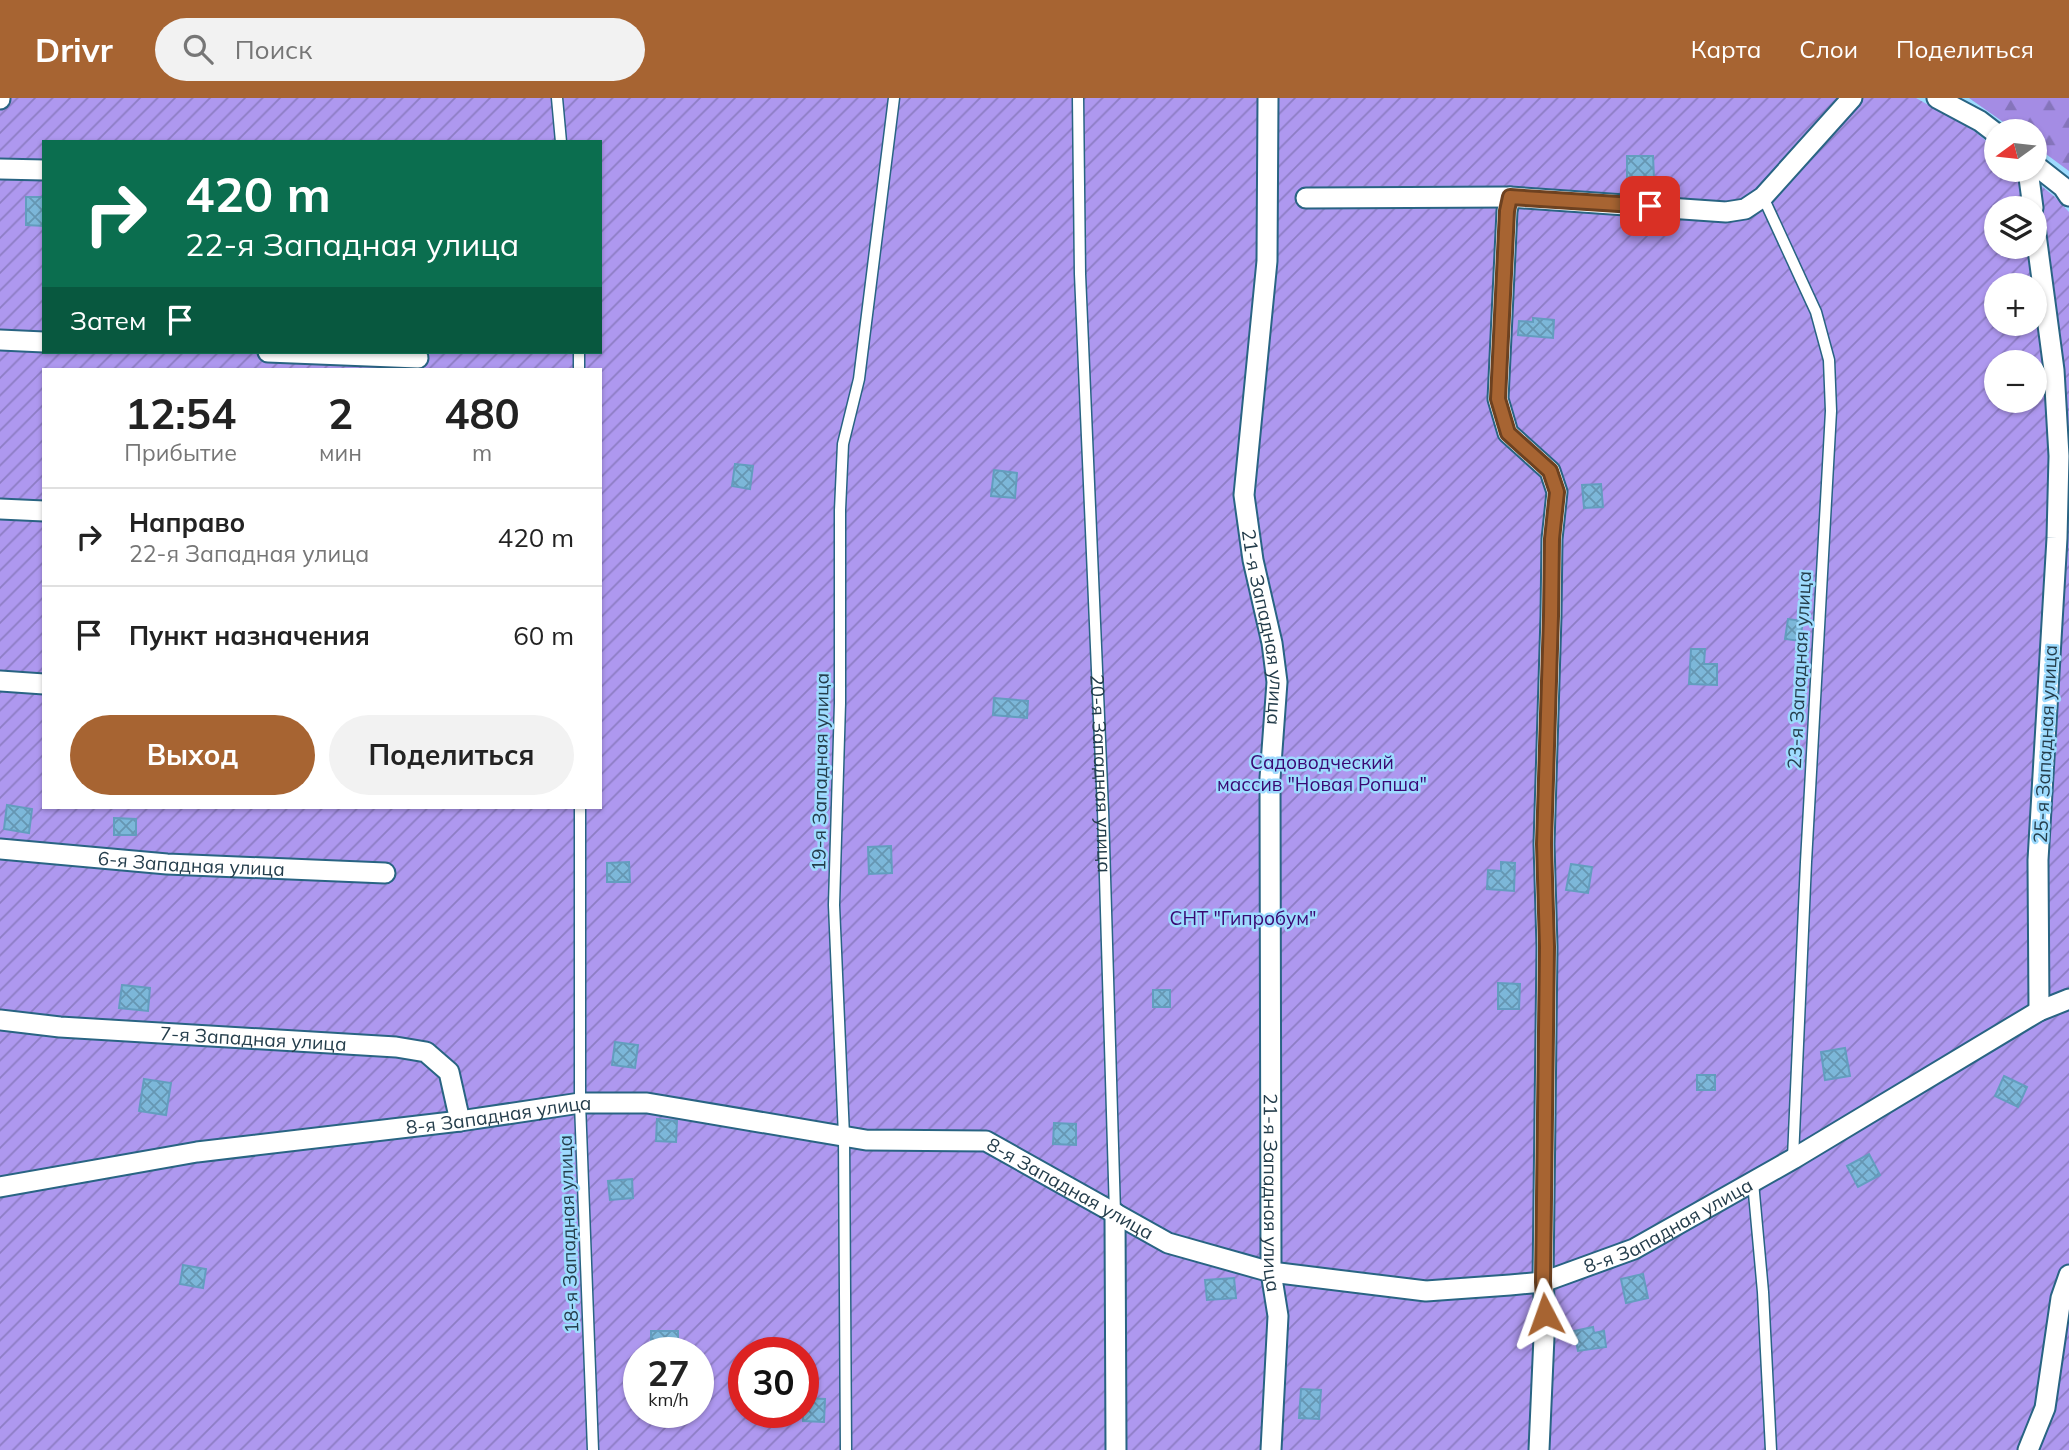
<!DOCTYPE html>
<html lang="ru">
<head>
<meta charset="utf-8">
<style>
  body { margin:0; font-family:Mulish,sans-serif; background:#f2f2f2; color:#222; height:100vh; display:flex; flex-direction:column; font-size:26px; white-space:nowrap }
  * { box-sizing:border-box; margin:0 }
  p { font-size:23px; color:#767676 }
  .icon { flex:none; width:38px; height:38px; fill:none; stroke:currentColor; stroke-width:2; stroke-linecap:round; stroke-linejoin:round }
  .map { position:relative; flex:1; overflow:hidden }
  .details { position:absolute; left:42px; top:270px; width:560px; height:441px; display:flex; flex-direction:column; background:#fff; border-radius:0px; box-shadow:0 2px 5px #0004 }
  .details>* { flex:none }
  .hud { position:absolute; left:42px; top:42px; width:560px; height:214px; border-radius:0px; box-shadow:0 2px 5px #0004; background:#0b6e4f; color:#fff; overflow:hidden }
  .needle { width:46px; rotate:255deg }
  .fabs { position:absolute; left:1984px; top:21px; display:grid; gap:14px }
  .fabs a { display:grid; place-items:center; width:63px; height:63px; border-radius:50%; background:#fff; box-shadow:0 2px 5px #0004; font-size:35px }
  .speed { position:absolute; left:623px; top:1239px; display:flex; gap:14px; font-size:35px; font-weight:700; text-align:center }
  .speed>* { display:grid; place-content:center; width:91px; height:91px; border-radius:50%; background:#fff; box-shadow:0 2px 5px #0004; line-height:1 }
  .speed small { font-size:18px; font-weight:400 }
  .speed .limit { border:10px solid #d22; background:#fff; color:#111 }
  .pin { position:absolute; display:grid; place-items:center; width:60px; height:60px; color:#fff; margin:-30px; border-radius:14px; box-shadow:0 4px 10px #0006 }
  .me { position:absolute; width:77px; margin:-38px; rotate:356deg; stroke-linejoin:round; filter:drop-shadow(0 0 5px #0008) }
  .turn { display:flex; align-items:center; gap:24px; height:147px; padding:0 28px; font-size:32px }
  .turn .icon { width:91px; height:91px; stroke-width:2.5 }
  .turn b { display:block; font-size:49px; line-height:60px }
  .then { display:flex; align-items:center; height:66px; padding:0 28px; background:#0003; gap:14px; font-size:26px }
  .eta { display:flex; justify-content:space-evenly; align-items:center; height:119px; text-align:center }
  .eta b { font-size:42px; font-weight:700; line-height:49px }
  .action { display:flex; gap:14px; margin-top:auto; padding:14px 28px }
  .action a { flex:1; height:80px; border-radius:42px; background:#a76432; color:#fff; font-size:28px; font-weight:700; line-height:80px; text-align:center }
  .action a+a { background:#f2f2f2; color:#222 }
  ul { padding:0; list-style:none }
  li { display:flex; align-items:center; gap:21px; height:98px; padding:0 28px; border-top:2px solid #e0e0e0 }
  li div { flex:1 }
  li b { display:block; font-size:26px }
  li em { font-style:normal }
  header { display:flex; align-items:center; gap:42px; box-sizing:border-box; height:98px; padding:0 35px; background:#a76432; color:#fff }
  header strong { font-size:33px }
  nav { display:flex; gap:38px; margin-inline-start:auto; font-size:24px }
  .search { width:490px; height:63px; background:#f2f2f2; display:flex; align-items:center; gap:18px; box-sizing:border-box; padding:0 24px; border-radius:38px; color:#767676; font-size:26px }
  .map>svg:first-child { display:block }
  .forest { fill:url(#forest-firs) }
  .garden { fill:url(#garden-furrows); fill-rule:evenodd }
  .building { fill:url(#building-cross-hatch); stroke:#639dbf; stroke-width:2 }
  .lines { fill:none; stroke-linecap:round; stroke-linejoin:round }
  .lane-casing { stroke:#296483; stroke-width:13 }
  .street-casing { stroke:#296483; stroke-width:23 }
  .lane { stroke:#fff; stroke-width:10 }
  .street { stroke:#fff; stroke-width:19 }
  .route-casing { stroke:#6d4120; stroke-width:18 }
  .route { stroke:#a76432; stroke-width:12 }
  .labels { text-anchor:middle; stroke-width:5; stroke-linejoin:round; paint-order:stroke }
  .street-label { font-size:19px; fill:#243d4b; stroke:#9edbfe }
  .park-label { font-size:19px; fill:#390873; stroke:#9edbfe }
</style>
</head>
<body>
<header>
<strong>Drivr</strong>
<div class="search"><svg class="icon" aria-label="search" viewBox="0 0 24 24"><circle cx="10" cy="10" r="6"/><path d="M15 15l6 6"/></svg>Поиск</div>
<nav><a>Карта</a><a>Слои</a><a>Поделиться</a></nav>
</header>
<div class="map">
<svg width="2069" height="1352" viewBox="0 0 2069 1352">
  <defs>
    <pattern id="forest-firs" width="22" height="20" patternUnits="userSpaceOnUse" patternTransform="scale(1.75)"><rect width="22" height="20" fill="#a48ce4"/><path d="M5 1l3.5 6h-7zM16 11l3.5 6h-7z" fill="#8574bb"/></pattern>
    <pattern id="garden-furrows" width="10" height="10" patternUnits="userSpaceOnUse" patternTransform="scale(1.75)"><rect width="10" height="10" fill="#ae98ef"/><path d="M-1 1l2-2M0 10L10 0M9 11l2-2" fill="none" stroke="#8d7dc4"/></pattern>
    <pattern id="building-cross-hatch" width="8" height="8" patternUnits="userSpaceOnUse" patternTransform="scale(1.75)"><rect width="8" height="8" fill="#7cb7d9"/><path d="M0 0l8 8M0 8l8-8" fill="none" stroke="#6596b2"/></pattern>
  </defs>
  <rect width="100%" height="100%" fill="#9edbfe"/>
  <path class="forest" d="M1969,0H2069V73L2035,48V33H2016Z"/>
  <path class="garden" d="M0,0H1916L1973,32L1997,52V72H2022L2055,99L2069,114V1352H0ZM44,44H600V254H44ZM1997,110H2035V149H1997ZM1997,187H2035V226H1997ZM1997,264H2035V303H1997ZM44,271H600V709H44ZM639,1255H698V1314H639ZM744,1255H803V1314H744Z"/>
  <path class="building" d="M1627,58H1653L1654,80L1627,81Z
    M26,99H44V128L26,127Z
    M1533,220L1554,222L1553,240L1518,237L1519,223L1533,224Z
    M735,366L753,368L750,391L732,388Z
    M994,372L1017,375L1015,400L991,398Z
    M1601,386L1603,409L1584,410L1582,387Z
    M1788,521L1803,523L1800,543L1785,541Z
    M1691,551H1705L1704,566H1717V587L1689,586Z
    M994,600L1028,603L1027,620L993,617Z
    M7,707L32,711L29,735L4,731Z
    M114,720L136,721V737H114Z
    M891,748L892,775L869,776L868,749Z
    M629,764L630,784H607V765Z
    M1501,764L1515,765L1514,793L1487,791L1488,772L1501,773Z
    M1571,766L1592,769L1588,795L1566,792Z
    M1498,885L1520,886L1519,911H1498Z
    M122,887L150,890L148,913L119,910Z
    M1153,892H1170V909H1153Z
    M615,944L638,947L635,970L612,967Z
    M1845,950L1850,978L1825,982L1821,954Z
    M1697,977H1715V992H1697Z
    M2004,978L2027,989L2018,1009L1995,998Z
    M144,981L171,985L166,1017L139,1013Z
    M657,1021L677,1023L676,1044L656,1043Z
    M1054,1025L1076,1026V1047L1053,1046Z
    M1869,1056L1880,1077L1858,1089L1847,1068Z
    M632,1081L633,1100L610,1102L608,1083Z
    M183,1167L206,1171L203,1190L180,1186Z
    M1643,1176L1648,1200L1626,1205L1621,1181Z
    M1234,1180L1236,1200L1207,1202L1205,1182Z
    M1593,1229L1594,1235L1604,1233L1606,1249L1578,1253L1574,1233Z
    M651,1233H678V1255H651Z
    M1301,1291L1321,1292L1319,1321L1299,1320Z
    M803,1300L825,1301L824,1324L803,1323Z"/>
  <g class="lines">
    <g class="lane-casing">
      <g id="lane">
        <path d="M557,0L561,44"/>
        <path id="s1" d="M1078,0L1080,176L1103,712L1115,1115"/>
        <path d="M1763,99L1816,214L1829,262L1831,313L1806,764L1793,1060"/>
        <path d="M579,254V271"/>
        <path d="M580,709V1005L593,1352"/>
        <path d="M1753,1084L1763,1194L1771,1352"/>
        <path d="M846,1352L844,1038L834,807L840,605V412L843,346L859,281L894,0"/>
      </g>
    </g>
    <g class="street-casing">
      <g id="street">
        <path id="s2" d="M1268,0L1267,163L1244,397L1253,462L1272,545L1277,584L1270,680L1271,1174L1278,1218L1271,1352"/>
        <path d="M1937,0L1980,23L1997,36"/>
        <path d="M0,1V0"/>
        <path d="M2035,67L2063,89L2069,98"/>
        <path d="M0,71L44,72"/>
        <path d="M2028,72L2033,110"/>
        <path d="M1306,100L1510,99"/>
        <path d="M2035,129L2054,272L2059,358L2057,440L2038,762L2039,913"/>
        <path d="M0,242L44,244"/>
        <path d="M268,254L418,260"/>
        <path d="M0,411L44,413"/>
        <path d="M0,583L44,586"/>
        <path id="s3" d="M0,751L167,766L385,775"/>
        <path id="s4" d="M0,922L60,929L396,949L426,954L449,974L460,1023"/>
        <path id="s5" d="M0,1089L197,1054L460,1023L580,1005H647L866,1042L986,1043L1168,1145L1271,1174L1426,1193L1510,1187L1543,1184L1634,1151L1793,1061L2039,913L2069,901"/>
        <path d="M1115,1115L1116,1352"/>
        <path d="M1539,1352L1545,1216L1543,1184L1547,849L1544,746L1551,518L1552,441L1557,394L1550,373L1508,335L1498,301L1507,113L1510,99L1726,114L1745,111L1763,99L1852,0"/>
        <path d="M2028,1352L2045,1310L2061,1200L2069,1177"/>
      </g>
    </g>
    <use href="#lane" class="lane"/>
    <use href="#street" class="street"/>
  </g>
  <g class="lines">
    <g class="route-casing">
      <path id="route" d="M1545,1216L1543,1184L1547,849L1544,746L1551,518L1552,441L1557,394L1550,373L1508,335L1498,301L1507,113L1510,99L1650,108"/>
    </g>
    <use href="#route" class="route"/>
  </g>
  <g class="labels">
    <g class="street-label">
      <text dy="7" stroke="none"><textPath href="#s2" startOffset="532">21-я Западная улица</textPath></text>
      <text transform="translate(1799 572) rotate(-87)" y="7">23-я Западная улица</text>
      <text transform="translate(2045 646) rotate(-87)" y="7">25-я Западная улица</text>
      <text transform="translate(820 674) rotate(-89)" y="7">19-я Западная улица</text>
      <text dy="7" stroke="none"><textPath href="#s1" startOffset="676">20-я Западная улица</textPath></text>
      <text dy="7" stroke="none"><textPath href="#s3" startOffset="192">6-я Западная улица</textPath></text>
      <text dy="7" stroke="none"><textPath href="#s4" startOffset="254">7-я Западная улица</textPath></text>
      <text dy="7" stroke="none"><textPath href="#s5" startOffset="504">8-я Западная улица</textPath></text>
      <text dy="7" stroke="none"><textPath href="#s5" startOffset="1092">8-я Западная улица</textPath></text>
      <text dy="7" stroke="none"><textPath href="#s2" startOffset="1099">21-я Западная улица</textPath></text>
      <text dy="7" stroke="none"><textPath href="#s5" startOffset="1722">8-я Западная улица</textPath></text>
      <text transform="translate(568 1136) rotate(-92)" y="7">18-я Западная улица</text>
    </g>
    <g class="park-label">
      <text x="1322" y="671">Садоводческий<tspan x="1322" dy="22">массив "Новая Ропша"</tspan></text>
      <text x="1243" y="827">СНТ "Гипробум"</text>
    </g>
  </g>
</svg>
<div class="fabs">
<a><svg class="needle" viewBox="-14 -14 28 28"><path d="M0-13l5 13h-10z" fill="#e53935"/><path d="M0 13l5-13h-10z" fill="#767676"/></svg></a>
<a><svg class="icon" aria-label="layers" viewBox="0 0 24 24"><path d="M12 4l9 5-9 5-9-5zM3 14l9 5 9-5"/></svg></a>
<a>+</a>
<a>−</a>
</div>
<div class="speed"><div>27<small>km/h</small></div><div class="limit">30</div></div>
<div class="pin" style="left:1650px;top:108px;background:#d93025"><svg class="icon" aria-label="arrive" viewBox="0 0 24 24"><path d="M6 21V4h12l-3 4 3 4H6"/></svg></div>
<svg class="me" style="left:1545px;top:1216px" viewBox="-20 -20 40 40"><path d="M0-17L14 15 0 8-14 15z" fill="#a76432" stroke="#fff" stroke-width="4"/></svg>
<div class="hud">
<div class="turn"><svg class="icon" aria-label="right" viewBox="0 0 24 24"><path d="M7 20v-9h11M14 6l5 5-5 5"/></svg><div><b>420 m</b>22-я Западная улица</div></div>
<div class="then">Затем<svg class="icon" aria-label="arrive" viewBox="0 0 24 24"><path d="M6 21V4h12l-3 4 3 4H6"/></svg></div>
</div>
<section class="details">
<div class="eta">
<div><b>12:54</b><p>Прибытие</p></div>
<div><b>2</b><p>мин</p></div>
<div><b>480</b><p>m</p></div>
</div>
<ul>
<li><svg class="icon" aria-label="right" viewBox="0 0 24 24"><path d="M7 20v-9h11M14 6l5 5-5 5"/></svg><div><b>Направо</b><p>22-я Западная улица</p></div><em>420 m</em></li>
<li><svg class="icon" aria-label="arrive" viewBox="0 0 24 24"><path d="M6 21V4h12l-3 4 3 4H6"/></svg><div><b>Пункт назначения</b></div><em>60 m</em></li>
</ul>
<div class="action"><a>Выход</a><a>Поделиться</a></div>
</section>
</div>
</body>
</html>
